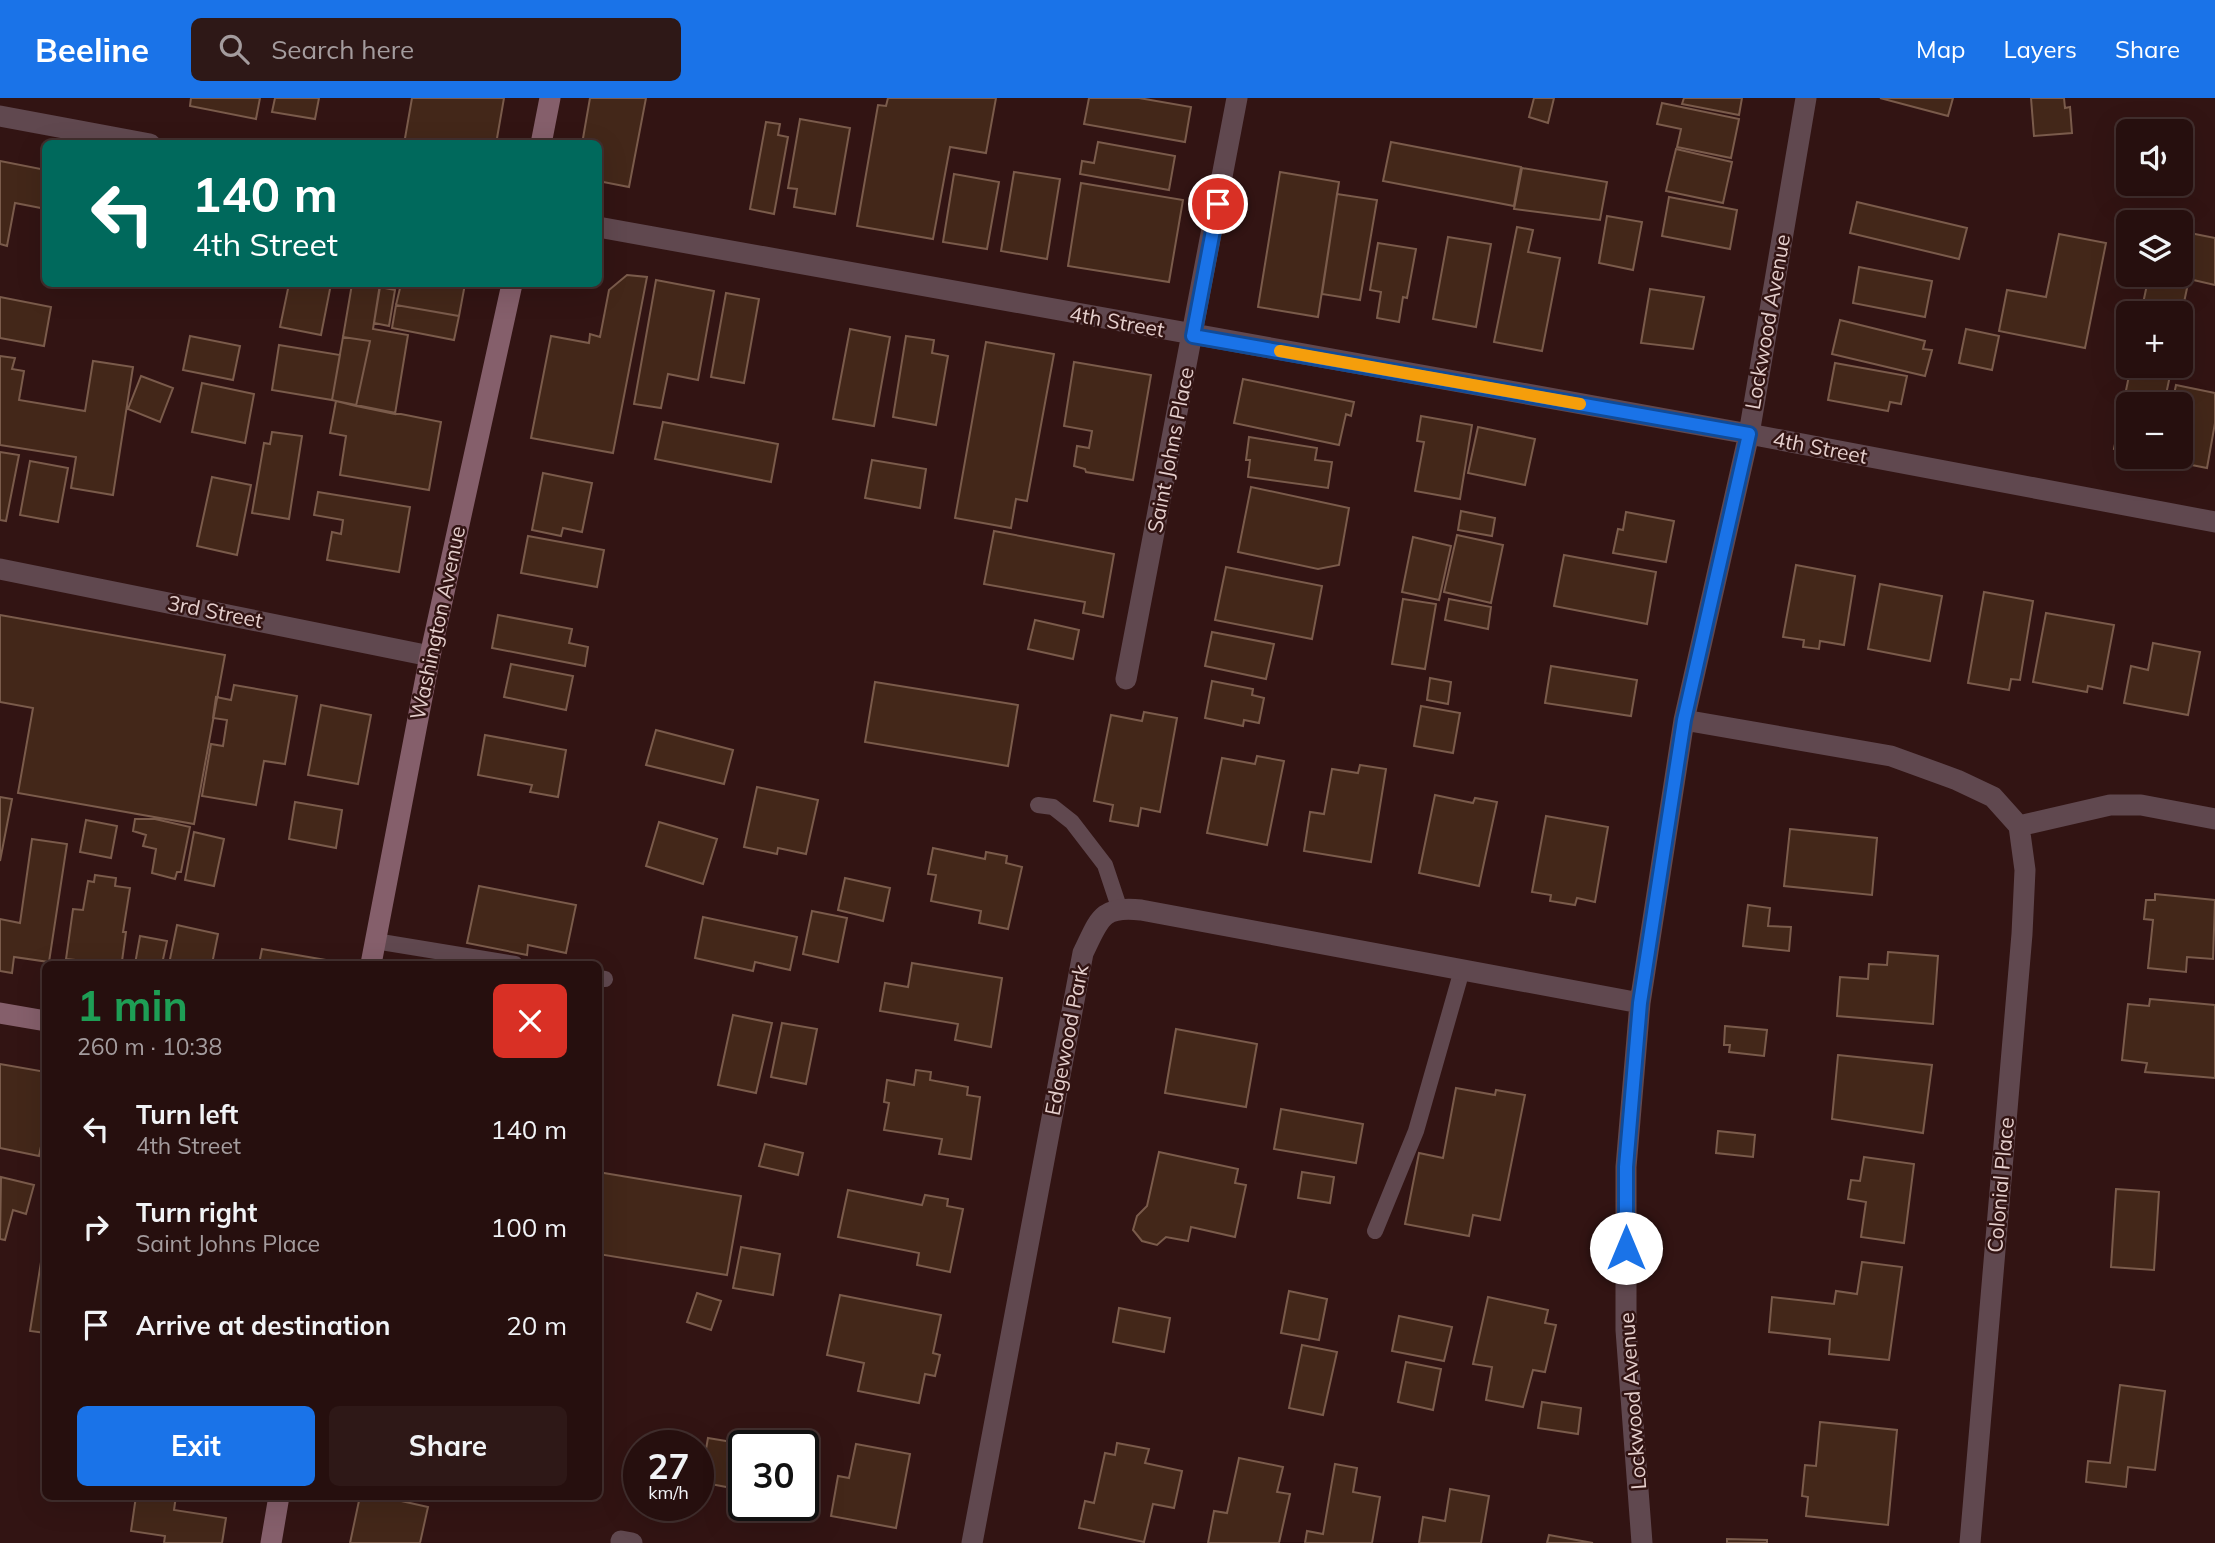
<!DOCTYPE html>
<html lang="en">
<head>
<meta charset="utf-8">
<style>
  body { margin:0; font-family:Mulish,sans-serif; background:#2e1817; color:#f1f3f6; height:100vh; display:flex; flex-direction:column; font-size:26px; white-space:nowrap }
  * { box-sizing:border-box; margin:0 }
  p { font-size:23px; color:#a49c9e }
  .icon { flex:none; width:38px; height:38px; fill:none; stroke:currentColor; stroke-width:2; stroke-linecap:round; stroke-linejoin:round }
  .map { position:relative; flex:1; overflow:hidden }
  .side { position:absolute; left:42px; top:863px; width:560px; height:539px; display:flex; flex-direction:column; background:#260f0e; border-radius:10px; box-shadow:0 7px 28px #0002,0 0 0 2px #422f2e }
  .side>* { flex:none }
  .banner { position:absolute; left:42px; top:42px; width:560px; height:147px; border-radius:10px; box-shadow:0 7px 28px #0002,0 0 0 2px #422f2e; background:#00695c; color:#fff; overflow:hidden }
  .tools { position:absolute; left:2116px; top:21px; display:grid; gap:14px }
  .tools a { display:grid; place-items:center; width:77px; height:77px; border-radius:10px; background:#260f0e; box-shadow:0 7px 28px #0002,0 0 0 2px #422f2e; font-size:35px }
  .speed { position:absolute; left:623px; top:1332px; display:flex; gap:14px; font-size:35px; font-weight:700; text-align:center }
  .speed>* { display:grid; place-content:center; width:91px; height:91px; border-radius:50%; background:#260f0e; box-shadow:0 7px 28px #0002,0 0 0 2px #422f2e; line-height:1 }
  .speed small { font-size:18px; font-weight:400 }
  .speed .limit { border:4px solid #111; border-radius:10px; background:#fff; color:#111 }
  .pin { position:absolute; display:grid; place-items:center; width:60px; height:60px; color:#fff; margin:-30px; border:4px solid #fff; border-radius:50%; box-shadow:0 2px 7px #0007 }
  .me { position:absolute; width:77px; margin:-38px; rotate:0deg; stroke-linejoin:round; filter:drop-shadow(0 0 5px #0008) }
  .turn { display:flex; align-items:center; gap:24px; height:147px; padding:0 35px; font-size:32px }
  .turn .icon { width:91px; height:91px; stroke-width:2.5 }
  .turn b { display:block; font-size:49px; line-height:60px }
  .round { display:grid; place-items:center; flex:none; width:74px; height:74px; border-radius:10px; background:#2e1817 }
  .head { display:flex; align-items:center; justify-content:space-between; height:119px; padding:0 35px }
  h1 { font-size:42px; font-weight:700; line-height:52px; color:#1e9e55 }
  .action { display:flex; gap:14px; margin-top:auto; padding:14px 35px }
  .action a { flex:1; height:80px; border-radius:10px; background:#1a73e8; color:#fff; font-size:28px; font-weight:700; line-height:80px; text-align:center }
  .action a+a { background:#2e1817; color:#f1f3f6 }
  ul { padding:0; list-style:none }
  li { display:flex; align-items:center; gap:21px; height:98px; padding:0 35px }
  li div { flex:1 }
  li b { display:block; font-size:26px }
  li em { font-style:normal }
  header { display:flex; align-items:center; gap:42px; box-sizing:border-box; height:98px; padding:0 35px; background:#1a73e8; color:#fff }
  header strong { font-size:33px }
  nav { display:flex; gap:38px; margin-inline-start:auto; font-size:24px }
  .search { width:490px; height:63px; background:#2e1817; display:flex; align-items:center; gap:18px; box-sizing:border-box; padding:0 24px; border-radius:10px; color:#a49c9e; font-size:26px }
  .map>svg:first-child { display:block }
  .building { fill:#432719; stroke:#7a5b4b; stroke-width:2 }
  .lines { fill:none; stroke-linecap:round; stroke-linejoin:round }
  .lane { stroke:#60484f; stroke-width:16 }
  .street { stroke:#60484f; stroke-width:21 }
  .secondary { stroke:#855f6b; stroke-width:21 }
  .route-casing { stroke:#114b97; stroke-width:18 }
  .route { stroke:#1a73e8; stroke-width:12 }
  .slow { stroke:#f59e0b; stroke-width:12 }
  .labels { text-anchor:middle; stroke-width:5; stroke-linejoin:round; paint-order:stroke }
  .street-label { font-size:21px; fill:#e5cfcd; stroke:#321413 }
</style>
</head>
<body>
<header>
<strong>Beeline</strong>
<div class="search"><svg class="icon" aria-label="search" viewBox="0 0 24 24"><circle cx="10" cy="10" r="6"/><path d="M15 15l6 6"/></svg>Search here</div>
<nav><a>Map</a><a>Layers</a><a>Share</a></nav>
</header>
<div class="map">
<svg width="2215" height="1445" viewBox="0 0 2215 1445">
  <rect width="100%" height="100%" fill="#321413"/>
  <path class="building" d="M191,0H260L256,21L190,8Z
    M275,0H319L315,21L272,14Z
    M412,0H504L496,46H404Z
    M590,0H646L629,89L598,83V46H582Z
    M888,0H996L986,55L950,49L933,141L857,128L878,7L886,8Z
    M1089,0H1139L1191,9L1185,44L1084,26Z
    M1534,0H1554L1548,25L1529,19Z
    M1684,0H1742L1739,17L1682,6Z
    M1880,0H1953L1948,18Z
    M2031,0H2064L2065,10L2070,9L2072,35L2034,38Z
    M1662,5L1739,21L1731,60L1677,49L1681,31L1657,26Z
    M800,21L850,30L835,116L794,109L797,91L788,90Z
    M766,24L780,26L778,37L788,39L774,116L750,111Z
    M1098,44L1175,58L1169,92L1080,76L1082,63L1094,65Z
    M1391,44L1521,69L1514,108L1383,83Z
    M1676,51L1732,64L1723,105L1666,93Z
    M0,63L46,72V111L15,105L7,148L0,146Z
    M1522,70L1607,84L1600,122L1514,111Z
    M1014,74L1060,81L1047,161L1001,153Z
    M1280,74L1339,84L1318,219L1258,209Z
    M954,76L999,84L987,151L943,144Z
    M1081,85L1183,102L1169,184L1068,168Z
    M1337,96L1377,102L1360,202L1322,196Z
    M1669,99L1737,112L1730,151L1662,138Z
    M1857,104L1967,130L1959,161L1850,135Z
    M1607,118L1642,124L1633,172L1599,165Z
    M1517,129L1533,132L1528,154L1560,160L1542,253L1494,244Z
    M2180,133L2215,140V187L2189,181L2180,223V215H2141L2149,177H2180Z
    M2059,136L2106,145L2085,250L1999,233L2007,192L2046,199Z
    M1448,139L1491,146L1476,229L1433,221Z
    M1378,145L1416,151L1407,200L1403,199L1399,224L1377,220L1381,194L1370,192Z
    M1859,169L1932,183L1925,219L1853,205Z
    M627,177L647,179L613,355L531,340L551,238L589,245L590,236L600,239L609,192Z
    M656,182L714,193L698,282L668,276L661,310L634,306Z
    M289,186H331L321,237L280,229Z
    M352,186H380L373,231L408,237L395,316L356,308L370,243L343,239Z
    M401,186H465L459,218L396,207Z
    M380,189L395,192L389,228L374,225Z
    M1650,191L1704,199L1693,251L1641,245Z
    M726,195L759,201L744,285L711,279Z
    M0,199L51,209L44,248L0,240Z
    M396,207L459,218L454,242L392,230Z
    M1840,222L1925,243L1923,251L1932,252L1925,278L1832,256Z
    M850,231L890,239L874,328L833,321Z
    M1966,231L1999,238L1992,272L1959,265Z
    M190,238L240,248L233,282L183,272Z
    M906,238L934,242L932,255L948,258L936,327L893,319Z
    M343,239L370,243L356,308L332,302Z
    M986,244L1054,256L1027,403L1016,401L1011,430L955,420Z
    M279,247L340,257L332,302L272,292Z
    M0,258L15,260L12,271L24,273L19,302L85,313L93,263L133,269L113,397L71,390L76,359L0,347Z
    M1074,264L1151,277L1133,382L1086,374L1085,371L1074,368L1077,348L1089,350L1092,333L1064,328Z
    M1835,265L1907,278L1901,306L1890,304L1888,313L1828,302Z
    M2131,268H2172L2164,306H2128V353L2114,351Z
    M141,278L173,290L160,324L128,311Z
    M1243,281L1354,304L1351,318L1346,316L1339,347L1234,325Z
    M202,285L254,296L245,345L192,334Z
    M2176,287L2215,295V325L2207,370L2161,361V359H2180V306H2172Z
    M336,303L441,324L429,392L340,377L346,338L330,335Z
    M1421,318L1472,327L1460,401L1415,393L1424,344L1417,343Z
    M663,324L778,346L771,384L655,361Z
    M1478,329L1535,341L1525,387L1468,375Z
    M272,334L302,338L289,421L252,415L264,345L270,346Z
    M1249,339L1317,350L1315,362L1332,364L1328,390L1248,379L1250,362H1246Z
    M0,354L19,357L6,423L0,422Z
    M872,362L926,371L920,410L865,400Z
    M30,363L68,370L58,424L20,417Z
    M543,375L592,385L582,434L563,430L561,438L532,432Z
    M212,379L251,387L237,457L197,448Z
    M1251,389L1349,410L1339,467L1318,471L1238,454Z
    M318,394L410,409L399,474L327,462L332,434L341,436L343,422L314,417Z
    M1461,413L1495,420L1492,438L1458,432Z
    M1626,414L1674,423L1666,464L1613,455L1618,431L1623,432Z
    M994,433L1114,456L1103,519L1083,515L1085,504L984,486Z
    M1457,437L1503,447L1491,505L1444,494Z
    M528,438L604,452L597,489L521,475Z
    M1413,439L1451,448L1439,502L1402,494Z
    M1564,457L1656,474L1647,526L1554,508Z
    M1796,467L1855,478L1844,547L1820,543L1819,551L1803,549L1804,542L1783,539Z
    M1226,469L1322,488L1312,541L1215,522Z
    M1880,486L1942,498L1930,563L1868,551Z
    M1984,494L2033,503L2020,582L2011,581L2009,592L1968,585Z
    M1403,501L1436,506L1425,571L1392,566Z
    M1449,501L1491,509L1488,531L1445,522Z
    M2046,515L2114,527L2102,591L2088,588L2087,594L2033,584Z
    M0,517L225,557L194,726L18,695L33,610L0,604Z
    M498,517L572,531L569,545L588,549L585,568L492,550Z
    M1035,522L1079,532L1073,561L1028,551Z
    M1212,534L1274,546L1266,581L1205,568Z
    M2153,545L2200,554L2188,617L2124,605L2131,568L2148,572Z
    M511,566L573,578L566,612L504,599Z
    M1551,568L1637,582L1631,618L1545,605Z
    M1430,580L1451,584L1448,606L1427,602Z
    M1212,583L1253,591L1252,597L1264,600L1259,625L1244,622L1243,628L1205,620Z
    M875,584L1018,607L1008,668L865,644Z
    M234,587L297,598L285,666L264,663L256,707L202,698L211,646L223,648L227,622L213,620L216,599L231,602Z
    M321,607L371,617L358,686L308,677Z
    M1421,608L1460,615L1453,655L1414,648Z
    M1144,614L1177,620L1160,714L1141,710L1138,728L1110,723L1113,707L1094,703L1111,617L1142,623Z
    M656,632L733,652L724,686L646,667Z
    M485,637L566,652L558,699L530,694L532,687L478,677Z
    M1257,658L1284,663L1267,747L1207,735L1222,660L1255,666Z
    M1360,667L1386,671L1371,764L1304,753L1310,714L1324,716L1332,671L1358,675Z
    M757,689L818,702L806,756L778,750L777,756L744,749Z
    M1435,697L1473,705L1475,700L1497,704L1479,788L1419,775Z
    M0,699L12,701L0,763Z
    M295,704L342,712L336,750L289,741Z
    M1546,718L1608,729L1595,804L1577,800L1575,807L1550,803L1551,797L1532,794Z
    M135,721H155L190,729L181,774H177L175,781L152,775L156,751L143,748L146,737L133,733Z
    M86,722L117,728L111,760L80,754Z
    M659,724L717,741L703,786L646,768Z
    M1790,731L1877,740L1872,797L1784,788Z
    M194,734L224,741L214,788L185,782Z
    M32,741L67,746L49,864L14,859L12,875L0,873V821L20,825Z
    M933,750L985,761L986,754L1007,758L1006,765L1022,769L1008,831L979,825L981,813L931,803L936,777L928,776Z
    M95,777L116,780L115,788L130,790L123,834H126L122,863L115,862L114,866L66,861L73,811L83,812L88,783L94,784Z
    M845,780L890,790L883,823L838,812Z
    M479,788L576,807L566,855L528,847L527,857L467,845Z
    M2155,796L2215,802L2213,861L2187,859L2186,874L2148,870L2153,822L2144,821L2146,802H2155Z
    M1748,807L1770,810L1768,828L1791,829L1789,853L1743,848Z
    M812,813L847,820L838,864L803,856Z
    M703,819L797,839L790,872L755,864L753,873L695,860Z
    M177,827L218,836L212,866H169Z
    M140,838L167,843L162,866H135Z
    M262,851L343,865L342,866H259Z
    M1888,854L1938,858L1933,926L1837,918L1840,879L1868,881L1869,866L1887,867Z
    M912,865L1002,880L991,949L955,942L958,926L880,913L885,885L908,889Z
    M2150,901L2215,907V980L2145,974L2147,965L2122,962L2128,906L2149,908Z
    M733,917L772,925L756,995L718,987Z
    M782,925L817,931L806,986L771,979Z
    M1725,928L1767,932L1764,958L1729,954L1730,947H1724Z
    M1176,931L1257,946L1246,1009L1165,995Z
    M1838,957L1932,967L1923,1035L1832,1021Z
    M0,966L46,974V1024L39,1058L0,1050Z
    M916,972L931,974L930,982L968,989L967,997L980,999L971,1061L939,1056L942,1041L884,1032L889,1005L884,1004L887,982L914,987Z
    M1456,990L1495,997L1496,992L1525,997L1500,1122L1473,1117L1469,1138L1405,1126L1419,1055L1443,1060Z
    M1281,1011L1363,1026L1356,1065L1274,1051Z
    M1718,1033L1755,1037L1753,1059L1716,1055Z
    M765,1046L803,1055L798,1077L759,1068Z
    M1159,1054L1238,1071L1235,1085L1246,1087L1235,1139L1191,1129L1188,1143L1166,1139L1157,1147L1142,1143L1133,1132L1137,1118L1147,1108Z
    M1864,1059L1914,1066L1904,1145L1861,1139L1866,1104L1848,1101L1851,1082L1860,1083Z
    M598,1074L741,1098L727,1177L598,1156Z
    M1302,1074L1334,1079L1330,1105L1298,1100Z
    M1,1079L34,1087L26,1116L13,1112L5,1142L0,1141Z
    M2116,1091L2159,1094L2154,1172L2111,1169Z
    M848,1092L922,1107L925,1097L948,1101L947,1108L963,1111L950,1174L917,1167L919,1155L838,1139Z
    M45,1139H46V1235L30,1233Z
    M741,1149L780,1156L773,1197L733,1190Z
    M1862,1164L1902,1169L1889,1262L1829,1256L1830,1241L1769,1234L1772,1199L1834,1206L1836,1193L1857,1196Z
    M1289,1193L1327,1201L1319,1242L1281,1235Z
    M697,1195L721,1203L711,1232L687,1224Z
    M840,1197L941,1217L933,1255L940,1257L935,1278L925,1276L919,1305L858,1293L864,1265L827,1257Z
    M1488,1199L1548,1212L1545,1225L1556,1227L1545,1274L1533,1272L1523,1309L1486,1302L1492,1269L1473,1266Z
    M1119,1210L1170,1220L1164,1254L1113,1244Z
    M1399,1218L1452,1229L1444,1263L1392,1253Z
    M1302,1247L1337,1254L1323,1317L1289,1310Z
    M1406,1264L1441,1271L1433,1312L1398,1304Z
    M2120,1287L2165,1293L2155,1372L2128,1369L2126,1389L2086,1384L2088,1363L2110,1365Z
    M1542,1304L1581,1310L1578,1336L1538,1330Z
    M1820,1324L1897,1332L1888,1427L1806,1418L1808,1399L1802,1398L1805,1367L1816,1368Z
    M708,1340L750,1347L744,1348L742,1392L700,1384Z
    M1117,1345L1149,1351L1145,1365L1182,1373L1174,1410L1153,1406L1144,1444L1079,1430L1085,1403L1094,1405L1105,1355L1115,1357Z
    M856,1346L910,1356L896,1430L831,1418L838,1378L849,1380Z
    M1239,1360L1283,1369L1277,1394L1290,1396L1279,1445H1208L1214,1413L1227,1415Z
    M1335,1366L1357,1370L1353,1394L1380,1399L1372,1445H1305L1307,1433L1323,1436Z
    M1450,1391L1489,1398L1481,1445H1419L1423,1419L1445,1423Z
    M136,1398H176L174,1412L226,1420L222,1445H164L165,1438L131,1433Z
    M360,1398H379L428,1409L420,1445H350Z
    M1549,1437L1593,1445H1547Z
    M1727,1441L1767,1442V1445H1727Z"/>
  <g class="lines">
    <path class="lane" d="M1038,707L1053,709L1072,724L1105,767L1119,809
      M375,843L515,866
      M598,880L605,881
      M1375,1133L1416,1033L1462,872"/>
    <path class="street" d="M0,18L150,46
      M598,129L1749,336L2215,424
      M0,471L430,558
      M1126,581L1237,0
      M1684,622L1891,658L1957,682L1993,699L2019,728L2025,772L2022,836L1970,1445
      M2019,728L2110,707H2141L2215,721
      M621,1443L632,1445
      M972,1445L1083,855C1099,823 1100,807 1141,812L1640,905
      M1642,1445L1626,1232V1069L1640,905L1684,622L1749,336L1806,0"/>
    <path class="secondary" d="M541,46L550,0
      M371,866L430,558L512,186
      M0,915L46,923
      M271,1445L279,1398"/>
  </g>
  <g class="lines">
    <g class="route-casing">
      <path id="route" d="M1218,106L1193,238L1749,336L1684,622L1640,905L1626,1069V1150"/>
    </g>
    <use href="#route" class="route"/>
    <path class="slow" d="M1280,253L1580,306"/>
  </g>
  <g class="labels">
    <g class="street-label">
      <text transform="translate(1117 224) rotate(10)" y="7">4th Street</text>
      <text transform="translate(1768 224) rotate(-80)" y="7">Lockwood Avenue</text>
      <text transform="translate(1820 350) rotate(11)" y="7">4th Street</text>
      <text transform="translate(1171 352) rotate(-79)" y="7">Saint Johns Place</text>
      <text transform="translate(215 514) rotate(11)" y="7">3rd Street</text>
      <text transform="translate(438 525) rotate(-78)" y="7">Washington Avenue</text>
      <text transform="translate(1067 942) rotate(-79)" y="7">Edgewood Park</text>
      <text transform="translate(2001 1087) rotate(-85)" y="7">Colonial Place</text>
      <text transform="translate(1633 1303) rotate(-94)" y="7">Lockwood Avenue</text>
    </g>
  </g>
</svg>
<div class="tools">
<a><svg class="icon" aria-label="sound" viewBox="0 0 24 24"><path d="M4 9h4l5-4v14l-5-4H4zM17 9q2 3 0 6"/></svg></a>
<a><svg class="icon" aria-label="layers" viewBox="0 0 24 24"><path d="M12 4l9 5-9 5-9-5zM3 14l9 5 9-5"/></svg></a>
<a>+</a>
<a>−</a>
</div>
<div class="speed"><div>27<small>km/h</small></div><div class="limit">30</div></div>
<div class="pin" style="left:1218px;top:106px;background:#d93025"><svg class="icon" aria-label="arrive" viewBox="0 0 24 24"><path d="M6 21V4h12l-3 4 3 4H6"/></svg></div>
<svg class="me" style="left:1626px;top:1150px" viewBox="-20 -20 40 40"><circle r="19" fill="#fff"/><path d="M0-13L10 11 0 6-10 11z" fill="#1a73e8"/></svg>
<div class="banner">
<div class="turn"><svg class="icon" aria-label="left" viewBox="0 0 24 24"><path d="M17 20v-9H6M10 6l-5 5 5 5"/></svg><div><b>140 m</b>4th Street</div></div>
</div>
<section class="side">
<div class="head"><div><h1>1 min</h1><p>260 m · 10:38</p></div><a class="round" style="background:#d93025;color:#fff"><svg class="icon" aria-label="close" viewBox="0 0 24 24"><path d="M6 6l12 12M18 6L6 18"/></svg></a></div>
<ul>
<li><svg class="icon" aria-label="left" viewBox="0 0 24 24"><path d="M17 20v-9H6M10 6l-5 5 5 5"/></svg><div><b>Turn left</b><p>4th Street</p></div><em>140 m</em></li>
<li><svg class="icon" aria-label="right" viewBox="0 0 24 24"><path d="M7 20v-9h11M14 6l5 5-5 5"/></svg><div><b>Turn right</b><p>Saint Johns Place</p></div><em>100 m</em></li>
<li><svg class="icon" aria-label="arrive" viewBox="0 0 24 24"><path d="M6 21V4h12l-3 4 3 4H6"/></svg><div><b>Arrive at destination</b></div><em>20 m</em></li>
</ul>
<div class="action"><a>Exit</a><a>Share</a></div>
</section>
</div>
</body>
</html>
